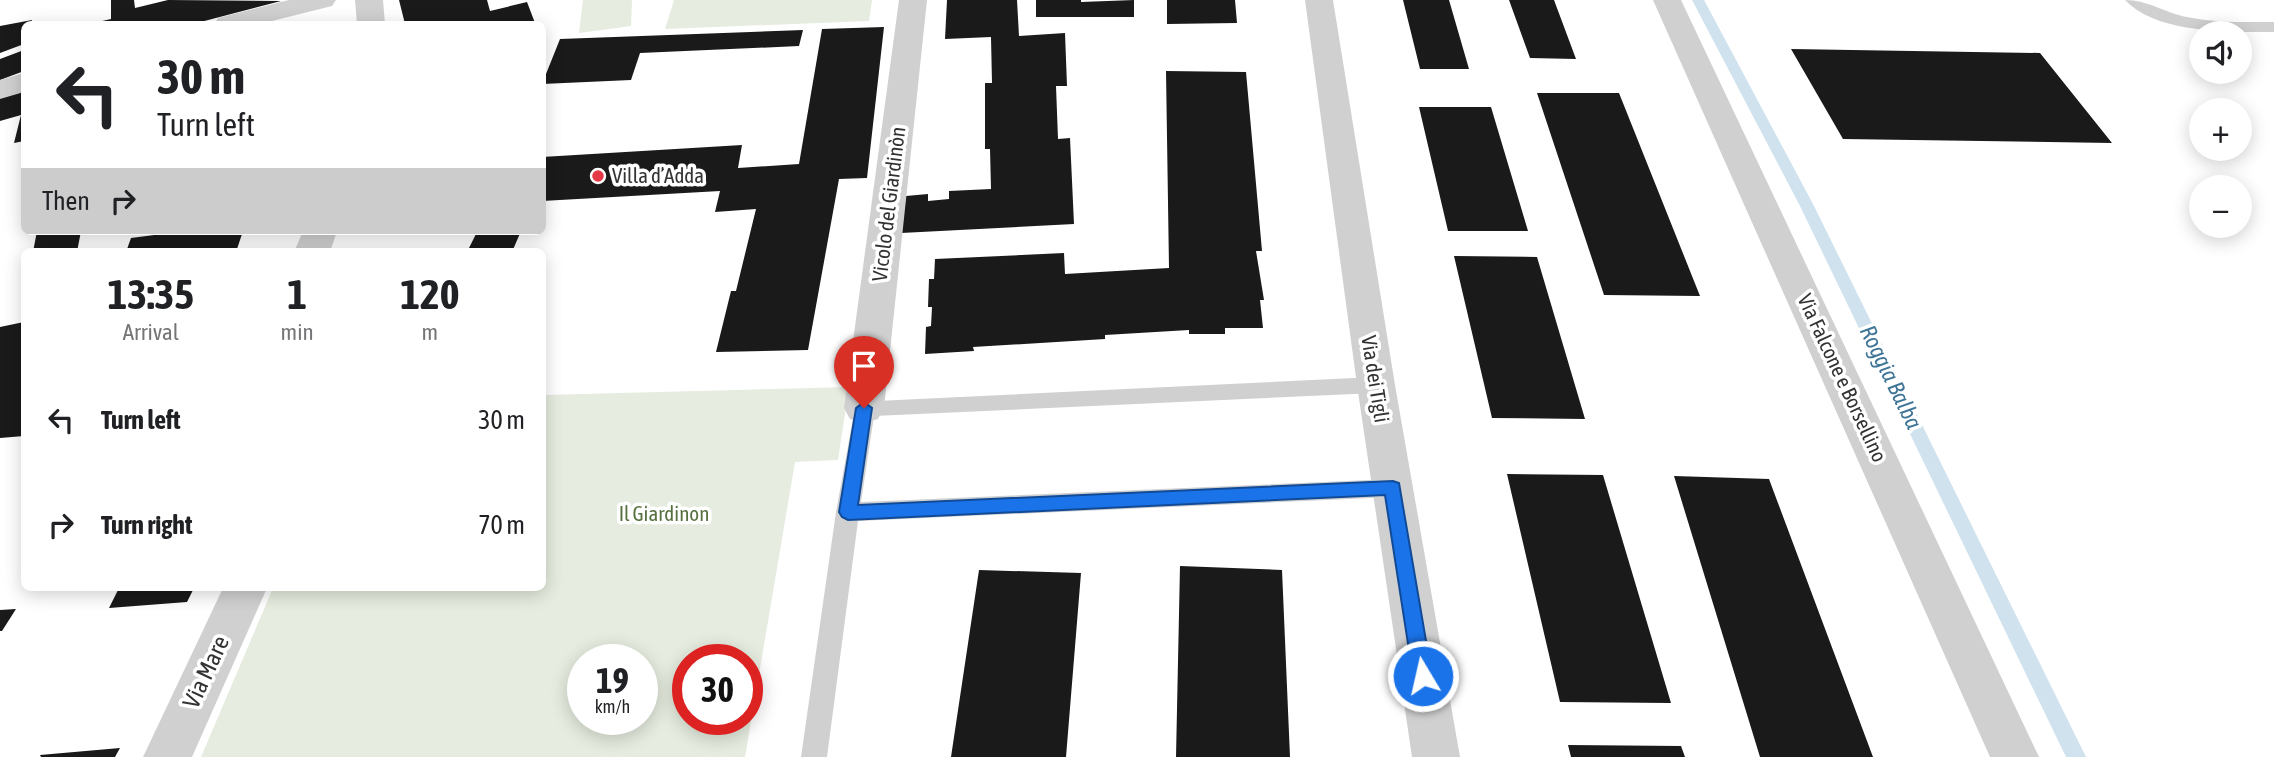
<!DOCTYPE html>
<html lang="en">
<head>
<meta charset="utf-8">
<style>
  body { margin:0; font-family:"Asap Condensed",sans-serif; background:#f6f6f6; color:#202124; height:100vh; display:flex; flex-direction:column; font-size:26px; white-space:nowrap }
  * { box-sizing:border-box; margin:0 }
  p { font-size:23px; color:#757577 }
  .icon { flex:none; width:38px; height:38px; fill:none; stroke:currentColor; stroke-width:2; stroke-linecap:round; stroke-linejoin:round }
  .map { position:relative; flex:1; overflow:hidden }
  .details { position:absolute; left:21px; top:248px; width:525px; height:343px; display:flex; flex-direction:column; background:#fff; border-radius:10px; box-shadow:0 4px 18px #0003 }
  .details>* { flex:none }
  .banner { position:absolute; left:21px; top:21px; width:525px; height:214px; border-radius:10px; box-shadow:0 4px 18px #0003; background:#fff; color:#202124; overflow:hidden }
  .controls { position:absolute; left:2189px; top:21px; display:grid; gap:14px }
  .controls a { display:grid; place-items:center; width:63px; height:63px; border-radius:50%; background:#fff; box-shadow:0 4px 18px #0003; font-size:35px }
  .speed { position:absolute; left:567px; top:644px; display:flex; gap:14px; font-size:35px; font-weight:700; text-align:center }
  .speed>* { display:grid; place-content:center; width:91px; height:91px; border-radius:50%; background:#fff; box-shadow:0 4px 18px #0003; line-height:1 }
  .speed small { font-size:18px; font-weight:400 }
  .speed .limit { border:10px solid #d22; background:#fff; color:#111 }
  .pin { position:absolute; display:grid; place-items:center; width:60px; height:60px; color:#fff; margin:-72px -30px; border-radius:50% 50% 50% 0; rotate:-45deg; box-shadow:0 0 7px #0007 }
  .pin .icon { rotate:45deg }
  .me { position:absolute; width:77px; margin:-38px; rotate:351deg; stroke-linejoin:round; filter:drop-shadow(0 0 5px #0008) }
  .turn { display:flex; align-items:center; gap:24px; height:147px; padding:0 21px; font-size:32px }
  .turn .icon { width:91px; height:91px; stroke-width:2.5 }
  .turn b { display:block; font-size:49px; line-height:60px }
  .then { display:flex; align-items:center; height:66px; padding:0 21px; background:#0003; gap:14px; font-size:26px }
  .eta { display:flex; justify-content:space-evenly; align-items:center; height:119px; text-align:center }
  .eta b { font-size:42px; font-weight:700; line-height:49px }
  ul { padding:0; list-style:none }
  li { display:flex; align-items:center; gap:21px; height:105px; padding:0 21px }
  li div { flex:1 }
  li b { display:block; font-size:26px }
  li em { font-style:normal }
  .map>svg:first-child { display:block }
  .green { fill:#e6ecdf; fill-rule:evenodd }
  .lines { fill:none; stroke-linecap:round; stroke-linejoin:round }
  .stream { fill:#cfe2ee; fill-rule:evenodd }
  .building { fill:#1a1a1a }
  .lane { fill:#d0d0d0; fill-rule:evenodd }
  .street { fill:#d0d0d0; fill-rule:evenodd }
  .route { fill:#1a73e8; stroke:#114b97; stroke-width:2 }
  .poi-dot { fill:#e63946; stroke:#fff; stroke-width:2.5 }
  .labels { text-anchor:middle; stroke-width:7; stroke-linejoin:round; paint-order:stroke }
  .poi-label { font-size:21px; fill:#333; stroke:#fff; text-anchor:start }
  .street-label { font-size:21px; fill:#333; stroke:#fff }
  .park-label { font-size:21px; fill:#56703f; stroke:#fff }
  .water-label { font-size:23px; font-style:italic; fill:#3f7597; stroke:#fff }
  .near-street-label { font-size:24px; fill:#333; stroke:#fff }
</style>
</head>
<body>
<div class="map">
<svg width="2274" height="757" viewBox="0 0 2274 757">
  <rect width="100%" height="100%" fill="#fff"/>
  <path class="green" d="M583,0H632L631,26L579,33Z
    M674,0H872L869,21L665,29Z
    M849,387L838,460L795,462L745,757H201L273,588H542L543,395ZM583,660H642V719H583ZM688,660H747V719H688Z"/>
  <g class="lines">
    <path class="stream" d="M1692,0H1704L1814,206L2086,757H2066L1800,206Z"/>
  </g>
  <path class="building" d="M111,0H134L135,8L168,0L281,1L193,24H89L111,19Z
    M399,0H487L490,11L527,2L535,23L492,24L491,21L478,24H405Z
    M947,0H1017L1019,36L1065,33L1067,86H1056L1058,139L1070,138L1074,224L901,233L906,196L928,194V201L949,199V191L991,189L990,149H985V83H992L991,37L945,39Z
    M1036,0H1081V2L1134,0V17H1036Z
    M1167,0H1235L1237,23L1167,24Z
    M1403,0H1449L1469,69H1420Z
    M1509,0H1554L1576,59L1530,58Z
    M32,20L31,24H24V44L0,53V26Z
    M884,27L867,178L839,179L808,350L716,352L731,291H736L756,209L715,212L720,191L542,201V157L742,145L738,168L799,164L822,29Z
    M803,30L799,46L640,53L631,80L542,84L560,39Z
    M1791,49L2040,53L2112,143L1843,139Z
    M24,50V71L0,80V59Z
    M1166,71L1246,72L1262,251H1256L1264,300H1260L1263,328H1225V334H1189V330L1105,335V339L973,347L974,351L925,354L926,327L931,326L932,307H928L929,279H934L935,259L1064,253L1065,274L1169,268Z
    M24,87V141L14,143L21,115L0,121V96Z
    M1537,93H1619L1700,296L1604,295Z
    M1419,107H1491L1528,231H1448Z
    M37,231H81L77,252H33Z
    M163,231H243L236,252H126L131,238L162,234Z
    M521,231L512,252H467L477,232Z
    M1454,256L1537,257L1585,419L1492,418Z
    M24,322V436L0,438V327Z
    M1507,474L1603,475L1671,703L1560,702Z
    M1674,476L1769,479L1873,757H1760Z
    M1180,566L1282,570L1290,757H1176Z
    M979,570L1081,573L1066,757H951Z
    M119,588H194L187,602L109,608Z
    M16,609L2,631H0V610Z
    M1568,745L1681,746L1685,757H1571Z
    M120,748L115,757H41L40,755Z"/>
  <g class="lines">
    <path class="lane" d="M2125,0C2148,0 2165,13 2187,17C2216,23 2245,22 2274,22V32C2232,32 2156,34 2125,0Z
      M1376,377L1383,379L1387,385L1383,391L1376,393L874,416L861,502L1393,479L1401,482L1404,488L1401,494L1393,497L858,521L827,757H801L836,512L856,402Z"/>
    <path class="street" d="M289,0H336L332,6L260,24H214L218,18Z
      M355,0H383L385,24H357Z
      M899,0H927L884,408L878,419L864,423L850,419L844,408Z
      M1305,0H1333L1395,385L1460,757H1412L1357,385Z
      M1653,0H1681L2039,757H1990Z
      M24,73V92L0,99V80Z
      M303,231H337L330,252H294Z
      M223,588H267L192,757H143Z"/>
  </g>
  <path class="route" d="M864,402L872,408L858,505L1393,481L1399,483L1432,676L1430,683L1423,685L1416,683L1413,676L1385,495L848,520L842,517L839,512L856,408Z"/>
  <circle class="poi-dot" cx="598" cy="176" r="7"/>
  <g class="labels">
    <g class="poi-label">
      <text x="612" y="183">Villa d’Adda</text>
    </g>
    <g class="street-label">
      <text transform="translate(889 204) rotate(-83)" y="7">Vicolo del Giardinòn</text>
      <text transform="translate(1842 378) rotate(65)" y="7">Via Falcone e Borsellino</text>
      <text transform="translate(1375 379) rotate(81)" y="7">Via dei Tigli</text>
    </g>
    <g class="park-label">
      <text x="664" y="521">Il Giardinon</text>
    </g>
    <g class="water-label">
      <text transform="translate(1891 377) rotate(64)" y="8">Roggia Balba</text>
    </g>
    <g class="near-street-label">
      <text transform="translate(206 672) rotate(-65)" y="8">Via Mare</text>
    </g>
  </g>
</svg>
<div class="controls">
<a><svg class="icon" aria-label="sound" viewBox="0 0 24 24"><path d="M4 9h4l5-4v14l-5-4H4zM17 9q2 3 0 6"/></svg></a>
<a>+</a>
<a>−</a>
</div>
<div class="speed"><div>19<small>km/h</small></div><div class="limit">30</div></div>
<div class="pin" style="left:864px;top:408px;background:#d93025"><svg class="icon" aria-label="arrive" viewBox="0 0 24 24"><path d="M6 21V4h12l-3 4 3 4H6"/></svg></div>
<svg class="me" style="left:1423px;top:676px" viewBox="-20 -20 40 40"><circle r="17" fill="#1a73e8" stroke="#fff" stroke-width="3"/><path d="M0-11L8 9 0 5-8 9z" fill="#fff"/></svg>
<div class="banner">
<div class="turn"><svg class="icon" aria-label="left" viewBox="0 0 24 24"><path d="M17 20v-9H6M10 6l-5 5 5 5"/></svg><div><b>30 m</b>Turn left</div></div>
<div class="then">Then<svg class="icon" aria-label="right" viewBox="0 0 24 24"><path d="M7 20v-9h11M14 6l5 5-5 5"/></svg></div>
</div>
<section class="details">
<div class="eta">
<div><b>13:35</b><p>Arrival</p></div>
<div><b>1</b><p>min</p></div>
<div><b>120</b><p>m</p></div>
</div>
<ul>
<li><svg class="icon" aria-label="left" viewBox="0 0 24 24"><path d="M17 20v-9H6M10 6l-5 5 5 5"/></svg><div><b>Turn left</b></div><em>30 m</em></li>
<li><svg class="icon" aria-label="right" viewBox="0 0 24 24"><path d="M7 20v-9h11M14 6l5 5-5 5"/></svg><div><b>Turn right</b></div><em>70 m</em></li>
</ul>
</section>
</div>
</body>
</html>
